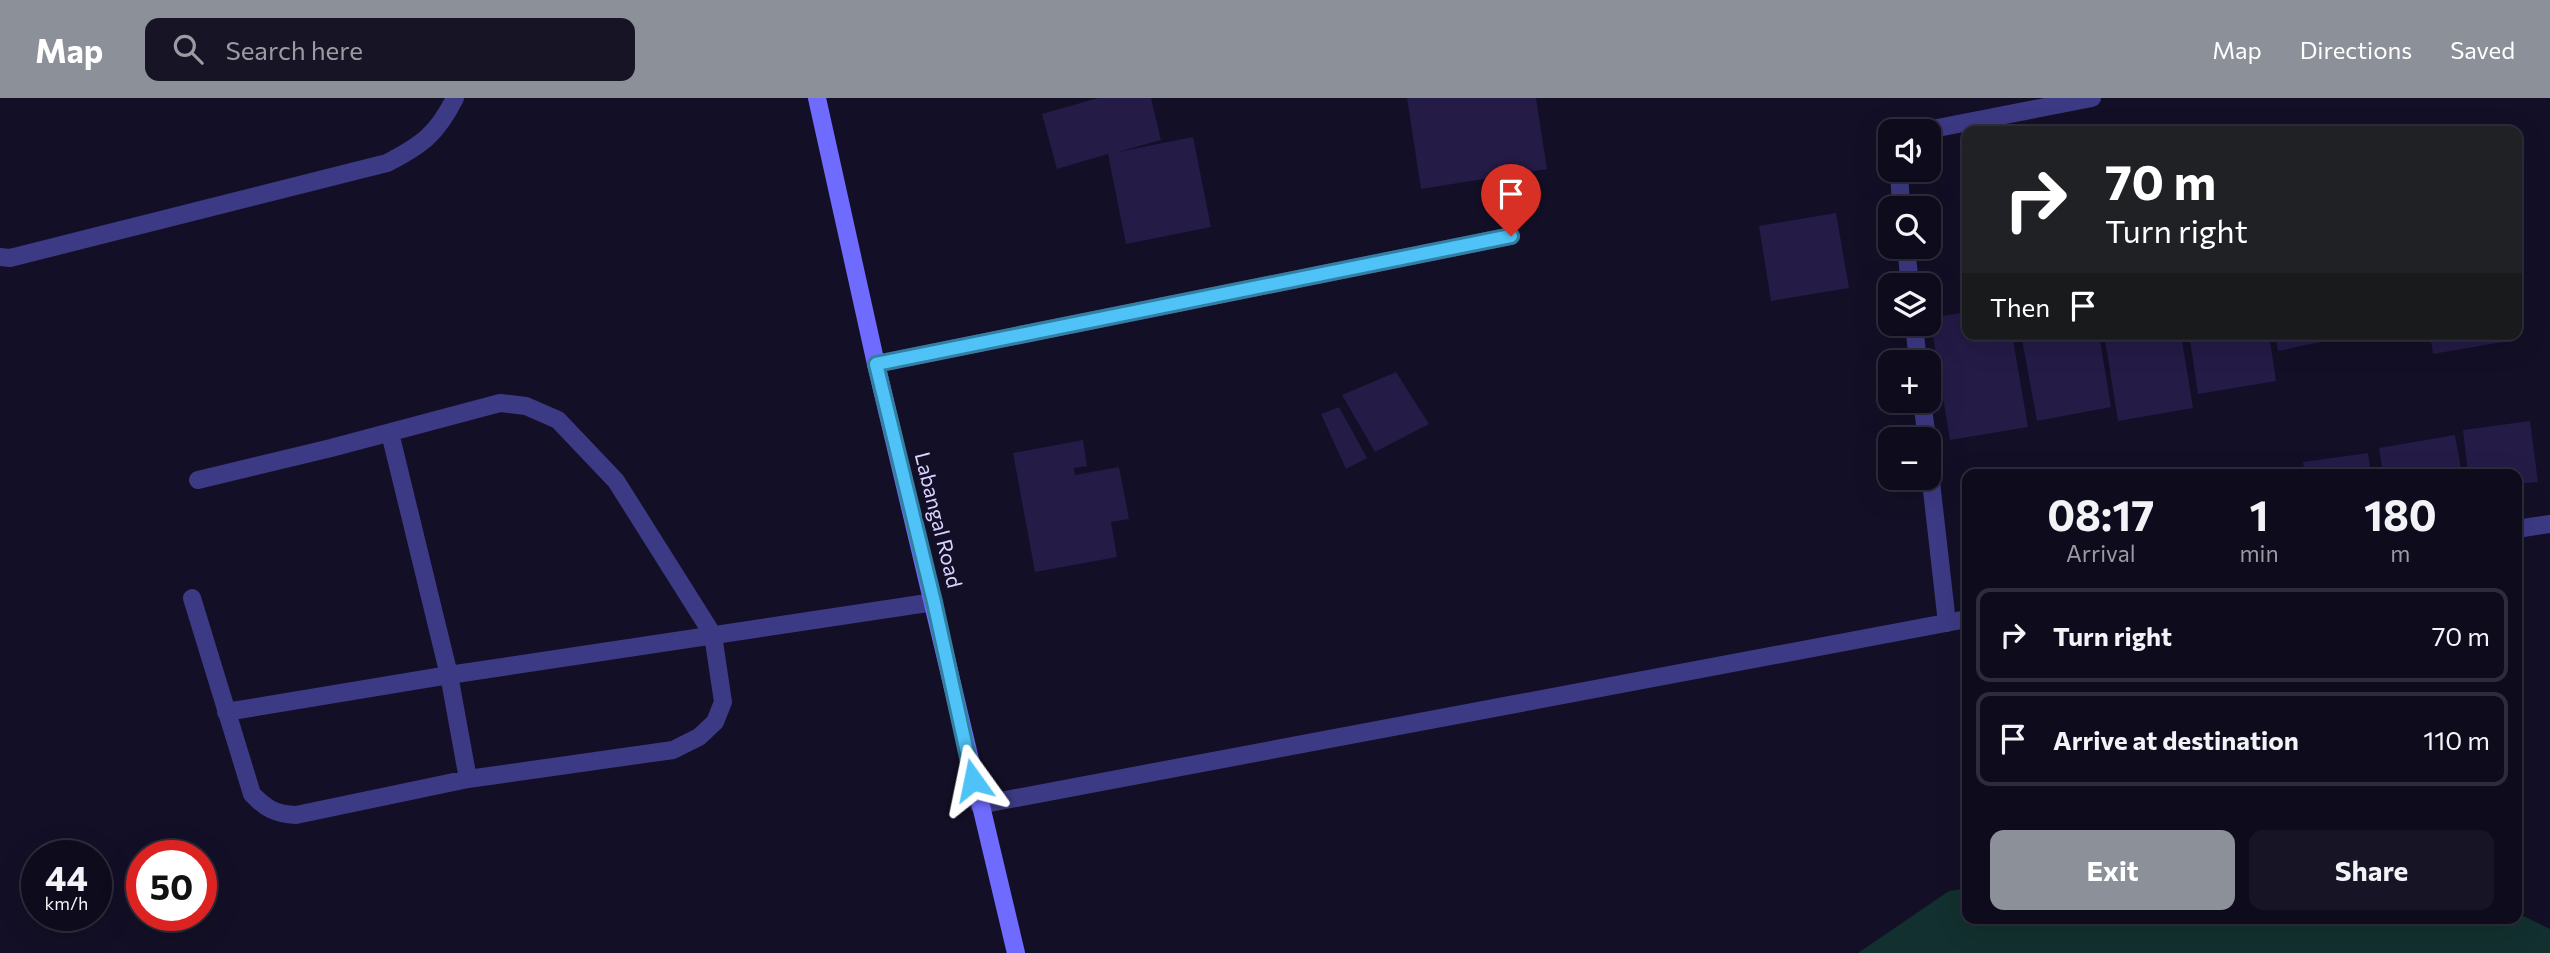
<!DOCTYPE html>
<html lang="en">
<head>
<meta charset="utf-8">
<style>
  body { margin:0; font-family:Commissioner,sans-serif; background:#171425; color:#f1f3f6; height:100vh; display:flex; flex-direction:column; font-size:26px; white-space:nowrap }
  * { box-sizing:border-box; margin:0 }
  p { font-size:23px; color:#9b9ba3 }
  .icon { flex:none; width:38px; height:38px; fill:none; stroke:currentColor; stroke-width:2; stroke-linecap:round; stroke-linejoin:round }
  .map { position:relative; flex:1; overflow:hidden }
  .details { position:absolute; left:1962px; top:371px; width:560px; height:455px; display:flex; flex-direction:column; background:#0e0b1c; border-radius:14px; box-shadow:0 7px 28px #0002,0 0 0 2px #2e2b3b }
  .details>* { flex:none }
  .top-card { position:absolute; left:1962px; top:28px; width:560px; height:214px; border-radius:14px; box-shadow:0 7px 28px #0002,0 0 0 2px #2e2b3b; background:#202124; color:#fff; overflow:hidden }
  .controls { position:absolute; left:1878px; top:21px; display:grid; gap:14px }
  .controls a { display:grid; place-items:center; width:63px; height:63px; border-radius:14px; background:#0e0b1c; box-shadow:0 7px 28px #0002,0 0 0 2px #2e2b3b; font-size:35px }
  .speed { position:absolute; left:21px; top:742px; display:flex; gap:14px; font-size:35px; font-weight:700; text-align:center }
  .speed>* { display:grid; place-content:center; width:91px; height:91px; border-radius:50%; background:#0e0b1c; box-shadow:0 7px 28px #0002,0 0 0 2px #2e2b3b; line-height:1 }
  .speed small { font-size:18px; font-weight:400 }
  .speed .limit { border:10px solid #d22; background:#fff; color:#111 }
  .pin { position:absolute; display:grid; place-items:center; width:60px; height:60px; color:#fff; margin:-72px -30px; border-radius:50% 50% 50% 0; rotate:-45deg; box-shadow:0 0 7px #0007 }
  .pin .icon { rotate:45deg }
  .me { position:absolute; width:77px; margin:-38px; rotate:348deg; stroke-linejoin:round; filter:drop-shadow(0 0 5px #0008) }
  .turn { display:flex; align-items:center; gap:24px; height:147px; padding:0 28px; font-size:32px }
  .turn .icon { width:91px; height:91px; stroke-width:2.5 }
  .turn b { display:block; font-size:49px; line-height:60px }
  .then { display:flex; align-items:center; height:66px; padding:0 28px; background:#0003; gap:14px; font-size:26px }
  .eta { display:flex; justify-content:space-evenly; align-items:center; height:119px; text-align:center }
  .eta b { font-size:42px; font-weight:700; line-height:49px }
  .action { display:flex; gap:14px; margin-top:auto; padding:14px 28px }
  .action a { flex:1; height:80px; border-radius:14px; background:#8c9099; color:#fff; font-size:28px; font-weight:700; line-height:80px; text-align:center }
  .action a+a { background:#171425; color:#f1f3f6 }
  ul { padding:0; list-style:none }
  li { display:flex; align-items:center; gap:21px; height:94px; margin:0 14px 10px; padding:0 14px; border:4px solid #2e2b3b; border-radius:14px }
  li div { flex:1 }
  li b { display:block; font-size:26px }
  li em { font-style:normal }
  header { display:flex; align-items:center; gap:42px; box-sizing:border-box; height:98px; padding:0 35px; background:#8c9099; color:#fff }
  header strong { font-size:33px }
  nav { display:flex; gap:38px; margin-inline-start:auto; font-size:24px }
  .search { width:490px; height:63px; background:#171425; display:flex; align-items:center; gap:18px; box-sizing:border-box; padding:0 24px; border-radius:14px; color:#9b9ba3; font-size:26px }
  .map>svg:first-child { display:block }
  .green { fill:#12302f }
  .building { fill:#241b47 }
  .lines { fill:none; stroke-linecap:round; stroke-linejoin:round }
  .lane { stroke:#3d3a85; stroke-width:18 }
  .secondary { stroke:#6f6bff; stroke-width:18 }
  .route-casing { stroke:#337fa1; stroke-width:18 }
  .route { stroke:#4fc3f7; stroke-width:12 }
  .labels { text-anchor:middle; stroke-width:7; stroke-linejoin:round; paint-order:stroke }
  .street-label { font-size:21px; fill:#d9d4ff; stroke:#130f26 }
</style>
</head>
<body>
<header>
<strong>Map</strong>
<div class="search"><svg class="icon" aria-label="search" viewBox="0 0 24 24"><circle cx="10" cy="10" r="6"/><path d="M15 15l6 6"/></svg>Search here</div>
<nav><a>Map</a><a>Directions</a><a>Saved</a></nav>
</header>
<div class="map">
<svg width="2550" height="855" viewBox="0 0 2550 855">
  <rect width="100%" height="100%" fill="#130f26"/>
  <path class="green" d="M1967,790V821H2516L2517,815L2550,831V855H1858L1949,793Z"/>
  <path class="building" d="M1098,0H1151L1161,42L1118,54L1193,39L1211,129L1126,146L1108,56L1057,71L1042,16Z
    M1407,0H1536L1547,71L1421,91Z
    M1836,115L1849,190L1771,203L1759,128Z
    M1967,214V236H2012L2028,329L1950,342L1930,220Z
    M2021,236H2099L2111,309L2037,323Z
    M2104,236H2181L2193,310L2118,323Z
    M2189,236H2269L2276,283L2198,296Z
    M2275,236H2349V238L2278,253Z
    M2430,236H2513L2514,242L2433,256Z
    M1396,274L1429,326L1375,354L1342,297Z
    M1339,309L1367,360L1346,371L1321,316Z
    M2530,323L2538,384L2516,386V376H2468L2463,332Z
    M2455,337L2462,376H2383L2379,350Z
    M1083,342L1087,368L1074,370L1075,377L1119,369L1129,421L1111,424L1117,459L1035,474L1013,355Z
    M2368,355L2371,376H2305L2303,364Z
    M2293,370L2294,376H2258V375Z"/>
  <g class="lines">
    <path class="lane" d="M1922,33L2092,0
      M1899,72L1901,110
      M1906,149L1910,187
      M0,159L10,160L387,65C422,47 437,36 455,0
      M1914,226L1918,264
      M876,266L1511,138
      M1922,303L1927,341
      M390,335L449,577L468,681
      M1928,357L1947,525
      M2516,431L2550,426
      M192,500L252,696C266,711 276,716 296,717L468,681L673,652L699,639L715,624L723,604L713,537L616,383L558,322L526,308L500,305L331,350L198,382
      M226,614L449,577L934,504
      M979,707L1967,521"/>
    <path class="secondary" d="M817,0L876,266L1016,855"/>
  </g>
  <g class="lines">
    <g class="route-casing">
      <path id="route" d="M973,682L934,504L876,266L1511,138"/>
    </g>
    <use href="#route" class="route"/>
  </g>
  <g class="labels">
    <g class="street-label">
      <text transform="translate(938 422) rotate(76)" y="7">Labangal Road</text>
    </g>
  </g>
</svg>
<div class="controls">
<a><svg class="icon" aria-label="sound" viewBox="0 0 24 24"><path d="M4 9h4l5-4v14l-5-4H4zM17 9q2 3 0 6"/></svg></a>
<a><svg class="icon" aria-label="search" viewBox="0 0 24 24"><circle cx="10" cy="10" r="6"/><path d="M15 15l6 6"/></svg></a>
<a><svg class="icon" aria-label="layers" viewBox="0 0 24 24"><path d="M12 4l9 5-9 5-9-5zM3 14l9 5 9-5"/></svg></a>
<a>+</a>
<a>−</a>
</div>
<div class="speed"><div>44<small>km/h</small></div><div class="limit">50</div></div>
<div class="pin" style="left:1511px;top:138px;background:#d93025"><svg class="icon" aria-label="arrive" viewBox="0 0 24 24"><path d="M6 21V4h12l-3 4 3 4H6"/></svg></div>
<svg class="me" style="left:973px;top:682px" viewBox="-20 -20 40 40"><path d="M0-17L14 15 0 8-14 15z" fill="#4fc3f7" stroke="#fff" stroke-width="4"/></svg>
<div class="top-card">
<div class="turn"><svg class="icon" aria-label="right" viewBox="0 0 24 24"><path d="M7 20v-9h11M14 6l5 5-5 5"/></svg><div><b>70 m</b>Turn right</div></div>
<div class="then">Then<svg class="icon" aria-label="arrive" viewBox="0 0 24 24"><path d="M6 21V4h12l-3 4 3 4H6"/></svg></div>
</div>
<section class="details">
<div class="eta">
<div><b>08:17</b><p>Arrival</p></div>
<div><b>1</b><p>min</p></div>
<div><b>180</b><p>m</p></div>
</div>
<ul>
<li><svg class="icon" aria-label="right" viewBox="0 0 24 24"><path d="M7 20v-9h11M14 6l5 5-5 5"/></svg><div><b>Turn right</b></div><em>70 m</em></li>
<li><svg class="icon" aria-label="arrive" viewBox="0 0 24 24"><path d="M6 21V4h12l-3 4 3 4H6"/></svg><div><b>Arrive at destination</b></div><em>110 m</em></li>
</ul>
<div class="action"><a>Exit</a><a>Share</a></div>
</section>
</div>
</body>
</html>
